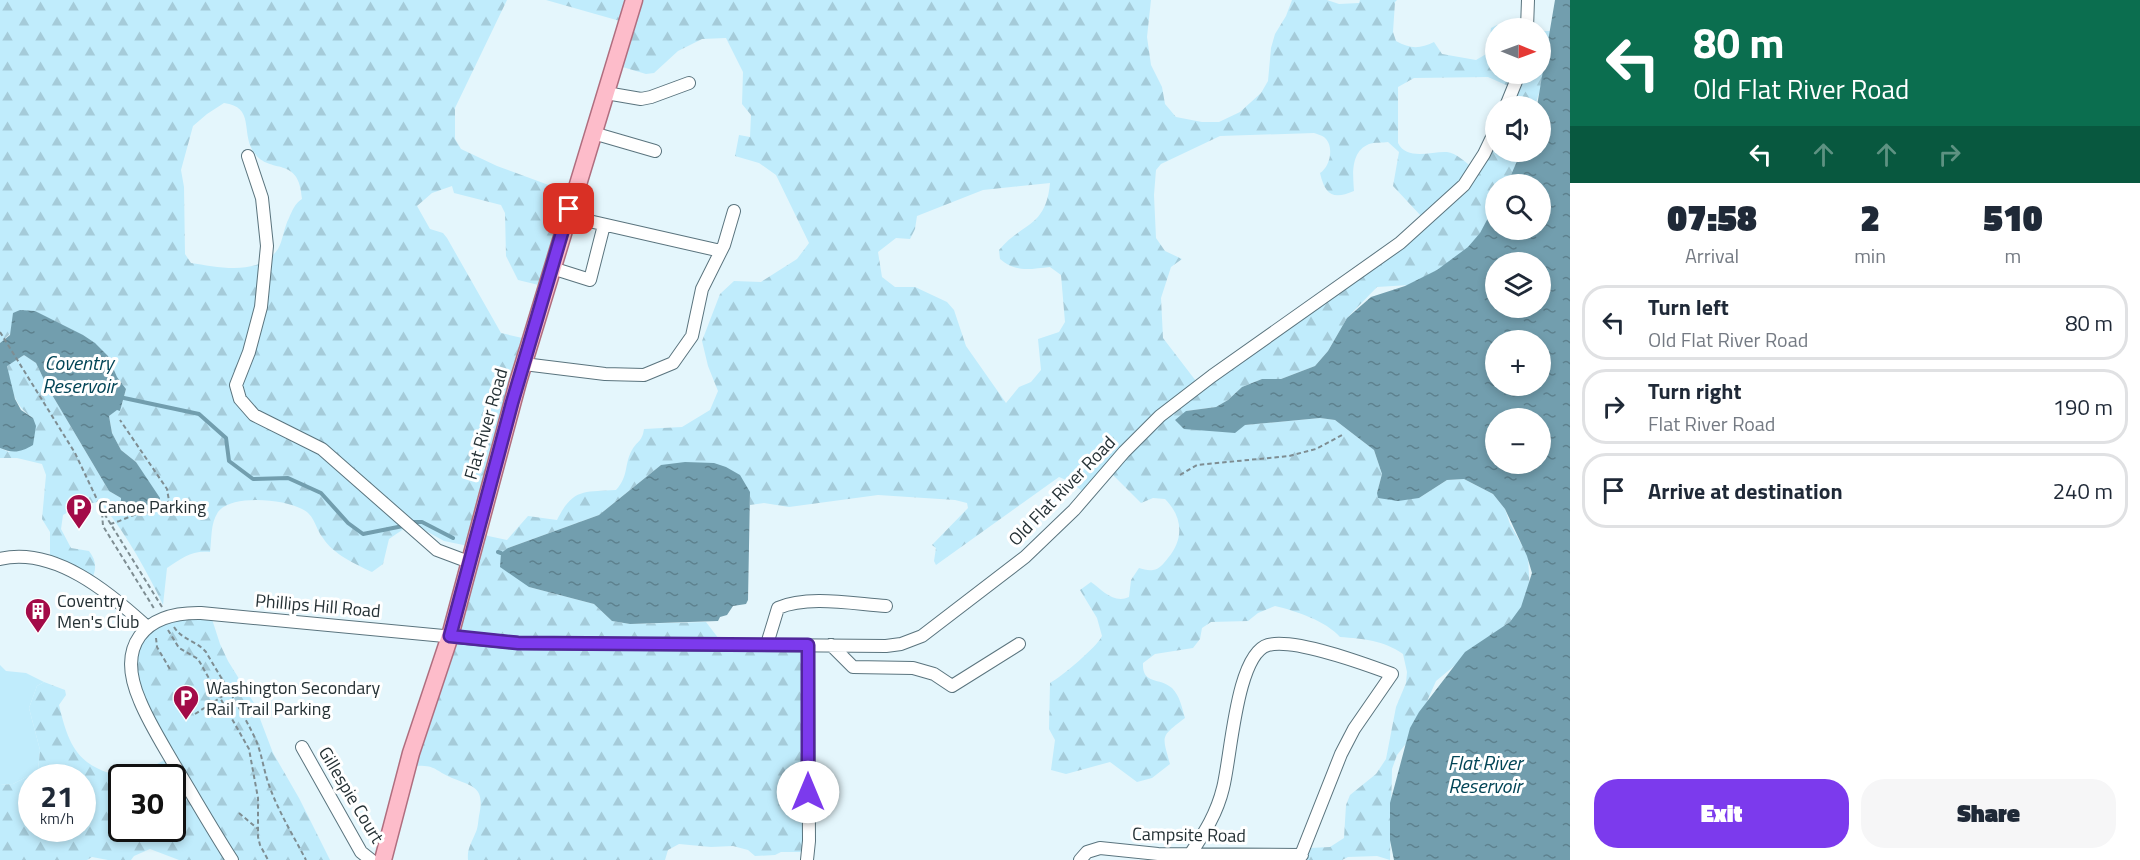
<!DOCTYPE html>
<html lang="en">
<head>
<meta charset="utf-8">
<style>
  body { margin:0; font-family:"Titillium Web",sans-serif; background:#f6f6f7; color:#1f2937; height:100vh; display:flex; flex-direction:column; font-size:22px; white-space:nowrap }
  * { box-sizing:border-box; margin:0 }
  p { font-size:20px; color:#747a83 }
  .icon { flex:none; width:33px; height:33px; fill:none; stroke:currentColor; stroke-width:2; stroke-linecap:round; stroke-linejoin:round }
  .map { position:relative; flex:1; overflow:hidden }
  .drawer { display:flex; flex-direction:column; background:#fff; width:570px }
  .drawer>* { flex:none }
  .top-card { background:#0b6e4f; color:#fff; overflow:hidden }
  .needle { width:39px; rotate:91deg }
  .fabs { position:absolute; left:1485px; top:18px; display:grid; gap:12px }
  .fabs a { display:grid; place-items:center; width:66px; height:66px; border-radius:50%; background:#fff; box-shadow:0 3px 9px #0003; font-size:30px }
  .speed { position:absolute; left:18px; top:764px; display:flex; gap:12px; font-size:30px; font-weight:700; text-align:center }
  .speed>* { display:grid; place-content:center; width:78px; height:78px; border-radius:50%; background:#fff; box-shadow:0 3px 9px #0003; line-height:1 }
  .speed small { font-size:15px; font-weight:400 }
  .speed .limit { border:3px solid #111; border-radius:9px; background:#fff; color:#111 }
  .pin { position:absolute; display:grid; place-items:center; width:51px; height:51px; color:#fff; margin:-26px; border-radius:12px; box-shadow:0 3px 9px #0006 }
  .me { position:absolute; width:66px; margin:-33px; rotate:0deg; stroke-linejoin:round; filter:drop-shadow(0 0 4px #0008) }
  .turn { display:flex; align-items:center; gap:21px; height:126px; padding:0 24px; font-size:27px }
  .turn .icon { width:78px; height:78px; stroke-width:2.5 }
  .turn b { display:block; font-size:42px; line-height:51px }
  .lanes { display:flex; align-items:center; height:57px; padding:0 24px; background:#0003; justify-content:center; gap:30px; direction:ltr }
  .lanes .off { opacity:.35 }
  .eta { display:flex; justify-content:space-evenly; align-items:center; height:102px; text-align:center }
  .eta b { font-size:36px; font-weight:800; line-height:42px }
  .action { display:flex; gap:12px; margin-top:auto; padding:12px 24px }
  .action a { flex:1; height:69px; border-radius:24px; background:#7c3aed; color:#fff; font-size:24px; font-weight:800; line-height:69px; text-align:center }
  .action a+a { background:#f6f6f7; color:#1f2937 }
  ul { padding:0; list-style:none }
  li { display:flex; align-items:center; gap:18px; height:75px; margin:0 12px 9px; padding:0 12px; border:3px solid #e0e1e3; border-radius:24px }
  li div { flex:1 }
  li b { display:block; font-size:22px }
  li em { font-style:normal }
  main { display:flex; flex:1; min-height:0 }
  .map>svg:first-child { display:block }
  .green { fill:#c0ecfc }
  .forest { fill:url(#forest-firs); fill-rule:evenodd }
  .water { fill:url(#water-ripples); fill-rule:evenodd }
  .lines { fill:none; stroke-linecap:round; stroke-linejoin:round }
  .stream { stroke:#729eae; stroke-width:4 }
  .minor-casing { stroke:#5a747e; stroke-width:14 }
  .major-casing { stroke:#b06e7f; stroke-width:19 }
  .path { stroke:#7e8d92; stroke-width:2; stroke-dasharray:4.5 3; stroke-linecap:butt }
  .minor { stroke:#fff; stroke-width:12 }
  .major { stroke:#fdbcca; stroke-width:16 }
  .route-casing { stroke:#51269a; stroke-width:15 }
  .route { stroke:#7c3aed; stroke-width:10 }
  .labels { text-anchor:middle; stroke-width:6; stroke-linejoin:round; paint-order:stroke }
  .street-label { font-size:18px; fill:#253135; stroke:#fff }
  .poi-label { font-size:18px; fill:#253135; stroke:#fff; text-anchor:start }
  .water-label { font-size:20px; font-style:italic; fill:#024557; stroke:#fff }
</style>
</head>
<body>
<main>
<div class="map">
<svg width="1570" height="860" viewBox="0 0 1570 860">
  <defs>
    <pattern id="forest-firs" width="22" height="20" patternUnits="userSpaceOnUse" patternTransform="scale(1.5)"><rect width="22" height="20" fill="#c0ecfc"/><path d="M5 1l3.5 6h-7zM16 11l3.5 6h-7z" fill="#a5cbd9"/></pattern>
    <pattern id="water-ripples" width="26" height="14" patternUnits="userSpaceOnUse" patternTransform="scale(1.5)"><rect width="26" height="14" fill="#729eae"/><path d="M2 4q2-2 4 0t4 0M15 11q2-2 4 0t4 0" fill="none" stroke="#5d818e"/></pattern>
  </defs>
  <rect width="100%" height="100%" fill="#e4f6fc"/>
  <path class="green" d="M0,665L6,671L26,673L44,682L37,686L29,708L40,750L38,771L13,784L0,785Z"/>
  <path class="forest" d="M0,0H507L455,108V139L461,149L497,166L573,194L547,287L518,280L506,256L505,213L501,205L454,193L452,186L432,193L417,206L430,229L443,233L447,238L501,333L531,340L479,534L507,540L528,516L557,520C573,488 584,492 616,490C629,476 624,464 632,450C638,440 642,442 644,429L682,427L710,410L718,391L708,366L702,341L720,294L734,281L761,282L797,259L809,243L776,175L759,163L735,156L739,135L750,137L751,115L742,104L743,72L726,38L702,39L678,51L654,73L646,74L616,65L627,23L546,0H1151L1147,37L1151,65L1162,87L1165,104L1176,117L1202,122H1219L1240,112L1261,93L1268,81L1271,48L1275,34L1286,16L1292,0H1327L1339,4L1359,3L1360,0H1397L1395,2L1393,32L1396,41C1410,49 1420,49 1434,42L1442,54L1476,60L1488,53L1491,28L1497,25L1517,28H1496V74H1540L1541,31H1552L1545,74L1535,106H1507L1515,89L1488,77L1414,78L1398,87V143C1407,161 1432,151 1447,152C1456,153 1465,162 1472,167L1495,132L1496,152H1521L1507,184H1496L1495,196L1485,234L1441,283L1377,287L1347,318L1328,351L1315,366L1281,379H1262L1242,387L1228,400L1216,407L1186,411L1245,425L1320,418L1335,420L1374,450L1382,474L1377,493L1419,498L1447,480L1464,479L1493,494L1505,509L1510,524L1528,556L1530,594L1528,611L1471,652L1436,681L1428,699L1421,725L1397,755L1392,769L1390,860L1377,856L1348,857L1342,860H1299L1310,848L1330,847L1344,838L1346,805L1350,795L1376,774L1386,759L1396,707L1406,683L1407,672L1403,654C1383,640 1364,639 1340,637C1326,621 1296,611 1275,606L1258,613L1248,621L1211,622L1202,628L1200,639L1193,648L1155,654L1143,663C1142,685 1159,677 1172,688C1180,696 1182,708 1185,718C1160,737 1162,735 1170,764L1152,778L1137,782L1110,762L1066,774L1051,770L1055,740L1049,729L1050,683C1061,677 1097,647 1102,636L1097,618L1080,590L1091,582C1102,590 1114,604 1129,597L1131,580L1139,568C1143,569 1149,571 1153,570C1160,569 1164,563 1168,558C1184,539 1183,517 1165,499L1153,498L1141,503L1111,473L1087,496L1073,483L1059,477L936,565L934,561L936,548L932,545L968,508L967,503L955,500L878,495L789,507L764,503L750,505V492L661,465L599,515L508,548L529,587L594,604L612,621L630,624L706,622L722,643L810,646L807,852H781L775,855L755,856L748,850L733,846L711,847L679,844L668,850L665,860H468C467,849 471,844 475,834C478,829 478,822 479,816C485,788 475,787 452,778C433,770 437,765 413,766L473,547L444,541L419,527L408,526L389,539L383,564L372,572C355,564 333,554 323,538C315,528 315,515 302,509C284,499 231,494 218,512C210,524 212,539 210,552C192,550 182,558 167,568L163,605C146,569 125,532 100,502L83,504L63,515L61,529L71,548L89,551C97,561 97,571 90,582L50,562V532L42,519L46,475L42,464L17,458H0V448L9,452L33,418C13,405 11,388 7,365L24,355L36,363L48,388L109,491L121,498L126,509L133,506L159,504L136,462L121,450L112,433L109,416L117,409L120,411L126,389L117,377L108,356L35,311L0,343ZM224,103C255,107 241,132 253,151C269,177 299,153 302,199C295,203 292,211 289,218C284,227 283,240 278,249C259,277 218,267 191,263L185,254L184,187L181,170L193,126L207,114ZM1314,133C1317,134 1321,135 1324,137C1335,146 1330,167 1320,173C1325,195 1333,200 1354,191C1353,175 1350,152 1369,144C1374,142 1383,143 1388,142L1399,152L1393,186L1422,217L1401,244L1199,385L1163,338L1161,298L1171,267L1182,259L1165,251L1156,238L1154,195L1156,170L1161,164L1220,136ZM1050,183C1046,228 1022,222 999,250L1000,259C1016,273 1030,269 1050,267L1061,275L1065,322L1059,332L1038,339L1041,370L1031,382L1019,387L1006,403L966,346L954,310L947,302L915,287H895L882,277L878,252L896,238L910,239L915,229L917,216L983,190Z
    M170,616H211L220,644L228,661L254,703L273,753L299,798L330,860H179L150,849L134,856L131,860H108L92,857L87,860H0V785L13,784L38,771L40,750L29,708L37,686L44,682L65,690L66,695L59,705C67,738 74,762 109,773C116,775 129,776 137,773C148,770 160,762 170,757L133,676L140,636ZM32,777H82V828H32ZM122,777H172V828H122Z"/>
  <path class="water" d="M1555,0H1570V860H1394L1390,840V803L1410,728L1419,712L1465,652L1510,622L1521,607L1532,573L1527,556L1505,509L1493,494L1464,479L1447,480L1419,498L1398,501L1378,498L1377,493L1382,474L1374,450L1335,420L1320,418L1245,425L1235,433L1184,429L1175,420L1186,411L1216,407L1228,400L1242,387L1262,379H1281L1315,366L1328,351L1347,318L1371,297L1405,286L1437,270L1468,247L1480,233L1495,205L1496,230H1540V184H1507L1521,152H1540V106H1537ZM1496,262H1540V308H1496ZM1496,340H1540V386H1496ZM1496,418H1540V464H1496Z
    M20,310L35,311L83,335L95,343L108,356L117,377L126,389L120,411L117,410L109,416L112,433L121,450L136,462L160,498L159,504L133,506L126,509L121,505V498L109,491L48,388L36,363L24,355L7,366L15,399L21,410L33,418L36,426L33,445C21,452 14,454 0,448V343L10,335L13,313Z
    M685,462L714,463L726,467L740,475L750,492L748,600L746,604L733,606L727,615L720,617L718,621L630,624L612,621L594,604L529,587L500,567L501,553L508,548L599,515L661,465Z"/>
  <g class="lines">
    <path class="stream" d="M124,398L199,414L226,438L229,461L253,479L288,478L321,493L348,523L363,534L403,526
      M412,522H422L453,538
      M498,552L501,553"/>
    <g class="minor-casing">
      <path id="minor" d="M1527,28L1528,0
        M606,93L641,99L651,97L689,83
        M1506,106L1519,74
        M593,133L655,151
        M248,156L262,198L267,246L261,307L249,352L236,385L240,399L254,415L322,449L437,550L469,562
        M567,216L721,251
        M552,268L590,280L604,225
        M524,364L605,374L644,375L673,363L692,336L702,289L724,245L734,211
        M0,559C54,546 110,593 146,626
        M767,644L778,608C808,595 854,604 886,606
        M831,645L853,667L913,668L934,674L952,686L1019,644
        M302,747L361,852L371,860
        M1191,853C1205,832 1217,813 1223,788C1231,758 1236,654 1268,645C1295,638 1365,664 1392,674L1354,729L1341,754L1299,860
        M232,860C212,829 194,797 175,766C163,745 149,723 140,701C116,646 143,612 201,613L518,643L886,646L901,644L922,636L1025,557L1074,510L1124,452L1160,416L1212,376L1400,243L1464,185L1484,154L1496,129
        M807,860L809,841L808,645
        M1080,860L1087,852L1100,848L1158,854L1302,855"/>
    </g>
    <g class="major-casing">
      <path id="major" d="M383,860L411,753L450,636L518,382L634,0"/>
    </g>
    <path class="path" d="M0,332L75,453L102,510L162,607
      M1180,475L1197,465L1289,456L1316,449L1344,434
      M102,513L103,526L155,610
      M110,524C118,522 126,518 134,515C149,510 157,516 169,501L167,489L120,420
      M174,627C182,640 197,641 206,652C222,680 240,707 254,736C262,752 263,769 269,785C278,811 293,835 306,860
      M168,630L179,648L198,659L249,749L258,798V837L260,845L268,860
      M156,638L157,647L171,671
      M195,714L229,692
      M239,813L258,829"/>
    <use href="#minor" class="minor"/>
    <use href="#major" class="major"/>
  </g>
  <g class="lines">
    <g class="route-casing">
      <path id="route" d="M569,209L512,403L450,636L518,643L808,645V792"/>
    </g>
    <use href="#route" class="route"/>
  </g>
  <defs>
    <g id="parking-pin" transform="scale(1.35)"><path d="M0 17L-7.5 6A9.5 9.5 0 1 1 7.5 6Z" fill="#a30b48" stroke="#fff"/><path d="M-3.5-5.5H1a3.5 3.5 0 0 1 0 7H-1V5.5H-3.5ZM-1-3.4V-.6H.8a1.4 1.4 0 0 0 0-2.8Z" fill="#fff"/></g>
    <g id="building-pin" transform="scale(1.35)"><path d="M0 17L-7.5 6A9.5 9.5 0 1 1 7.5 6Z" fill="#a30b48" stroke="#fff"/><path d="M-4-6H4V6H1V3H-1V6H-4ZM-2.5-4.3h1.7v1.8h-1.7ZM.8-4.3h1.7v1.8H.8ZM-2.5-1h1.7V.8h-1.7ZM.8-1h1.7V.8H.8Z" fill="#fff"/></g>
  </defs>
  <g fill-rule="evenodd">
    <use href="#parking-pin" x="79" y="507"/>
    <use href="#building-pin" x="38" y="611"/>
    <use href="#parking-pin" x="186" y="698"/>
  </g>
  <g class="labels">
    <g class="street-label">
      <text transform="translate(486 424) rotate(-74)" y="6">Flat River Road</text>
      <text transform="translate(1062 491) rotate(-46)" y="6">Old Flat River Road</text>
      <text transform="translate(318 606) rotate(5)" y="6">Phillips Hill Road</text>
      <text transform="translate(351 795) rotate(59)" y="6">Gillespie Court</text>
      <text transform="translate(1189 835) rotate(1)" y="6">Campsite Road</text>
    </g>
    <g class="poi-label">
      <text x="98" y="513">Canoe Parking</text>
      <text x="57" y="607">Coventry<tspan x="57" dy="21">Men's Club</tspan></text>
      <text x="206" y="694">Washington Secondary<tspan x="206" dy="21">Rail Trail Parking</tspan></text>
    </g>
    <g class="water-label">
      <text x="79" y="370">Coventry<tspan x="79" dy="23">Reservoir</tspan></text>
      <text x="1485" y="770">Flat River<tspan x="1485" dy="23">Reservoir</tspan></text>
    </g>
  </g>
</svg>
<div class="fabs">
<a><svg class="needle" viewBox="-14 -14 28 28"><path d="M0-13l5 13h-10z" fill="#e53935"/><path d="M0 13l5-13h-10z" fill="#747a83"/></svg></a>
<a><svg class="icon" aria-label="sound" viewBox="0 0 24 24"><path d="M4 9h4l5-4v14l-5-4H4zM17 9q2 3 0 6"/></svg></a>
<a><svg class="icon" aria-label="search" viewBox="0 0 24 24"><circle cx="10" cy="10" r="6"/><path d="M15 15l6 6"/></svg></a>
<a><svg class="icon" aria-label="layers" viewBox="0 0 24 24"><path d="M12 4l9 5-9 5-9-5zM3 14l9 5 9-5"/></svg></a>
<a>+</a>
<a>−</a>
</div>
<div class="speed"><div>21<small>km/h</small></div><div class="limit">30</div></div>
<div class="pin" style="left:569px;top:209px;background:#d93025"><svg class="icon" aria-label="arrive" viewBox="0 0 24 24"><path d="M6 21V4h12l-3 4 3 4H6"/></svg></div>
<svg class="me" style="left:808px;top:792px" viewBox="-20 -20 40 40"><circle r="19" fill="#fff"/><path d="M0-13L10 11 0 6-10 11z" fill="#7c3aed"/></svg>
</div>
<section class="drawer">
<div class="top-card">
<div class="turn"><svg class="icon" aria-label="left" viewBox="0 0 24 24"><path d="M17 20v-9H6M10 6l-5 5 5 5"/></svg><div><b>80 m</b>Old Flat River Road</div></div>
<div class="lanes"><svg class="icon" aria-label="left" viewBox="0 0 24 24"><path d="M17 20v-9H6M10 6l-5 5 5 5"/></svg><svg class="icon off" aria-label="ahead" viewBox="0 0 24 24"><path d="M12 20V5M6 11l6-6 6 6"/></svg><svg class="icon off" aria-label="ahead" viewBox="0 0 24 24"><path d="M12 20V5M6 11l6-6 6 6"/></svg><svg class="icon off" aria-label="right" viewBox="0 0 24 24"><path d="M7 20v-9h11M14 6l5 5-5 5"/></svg></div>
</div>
<div class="eta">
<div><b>07:58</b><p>Arrival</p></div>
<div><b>2</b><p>min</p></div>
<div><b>510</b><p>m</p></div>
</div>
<ul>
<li><svg class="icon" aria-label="left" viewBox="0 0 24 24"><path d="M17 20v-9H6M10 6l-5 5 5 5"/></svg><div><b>Turn left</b><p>Old Flat River Road</p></div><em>80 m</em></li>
<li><svg class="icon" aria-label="right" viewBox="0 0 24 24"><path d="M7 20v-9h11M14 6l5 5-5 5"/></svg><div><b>Turn right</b><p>Flat River Road</p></div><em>190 m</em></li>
<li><svg class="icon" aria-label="arrive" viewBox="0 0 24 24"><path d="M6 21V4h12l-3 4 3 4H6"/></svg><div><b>Arrive at destination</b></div><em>240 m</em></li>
</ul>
<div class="action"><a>Exit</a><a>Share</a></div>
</section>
</main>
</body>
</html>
